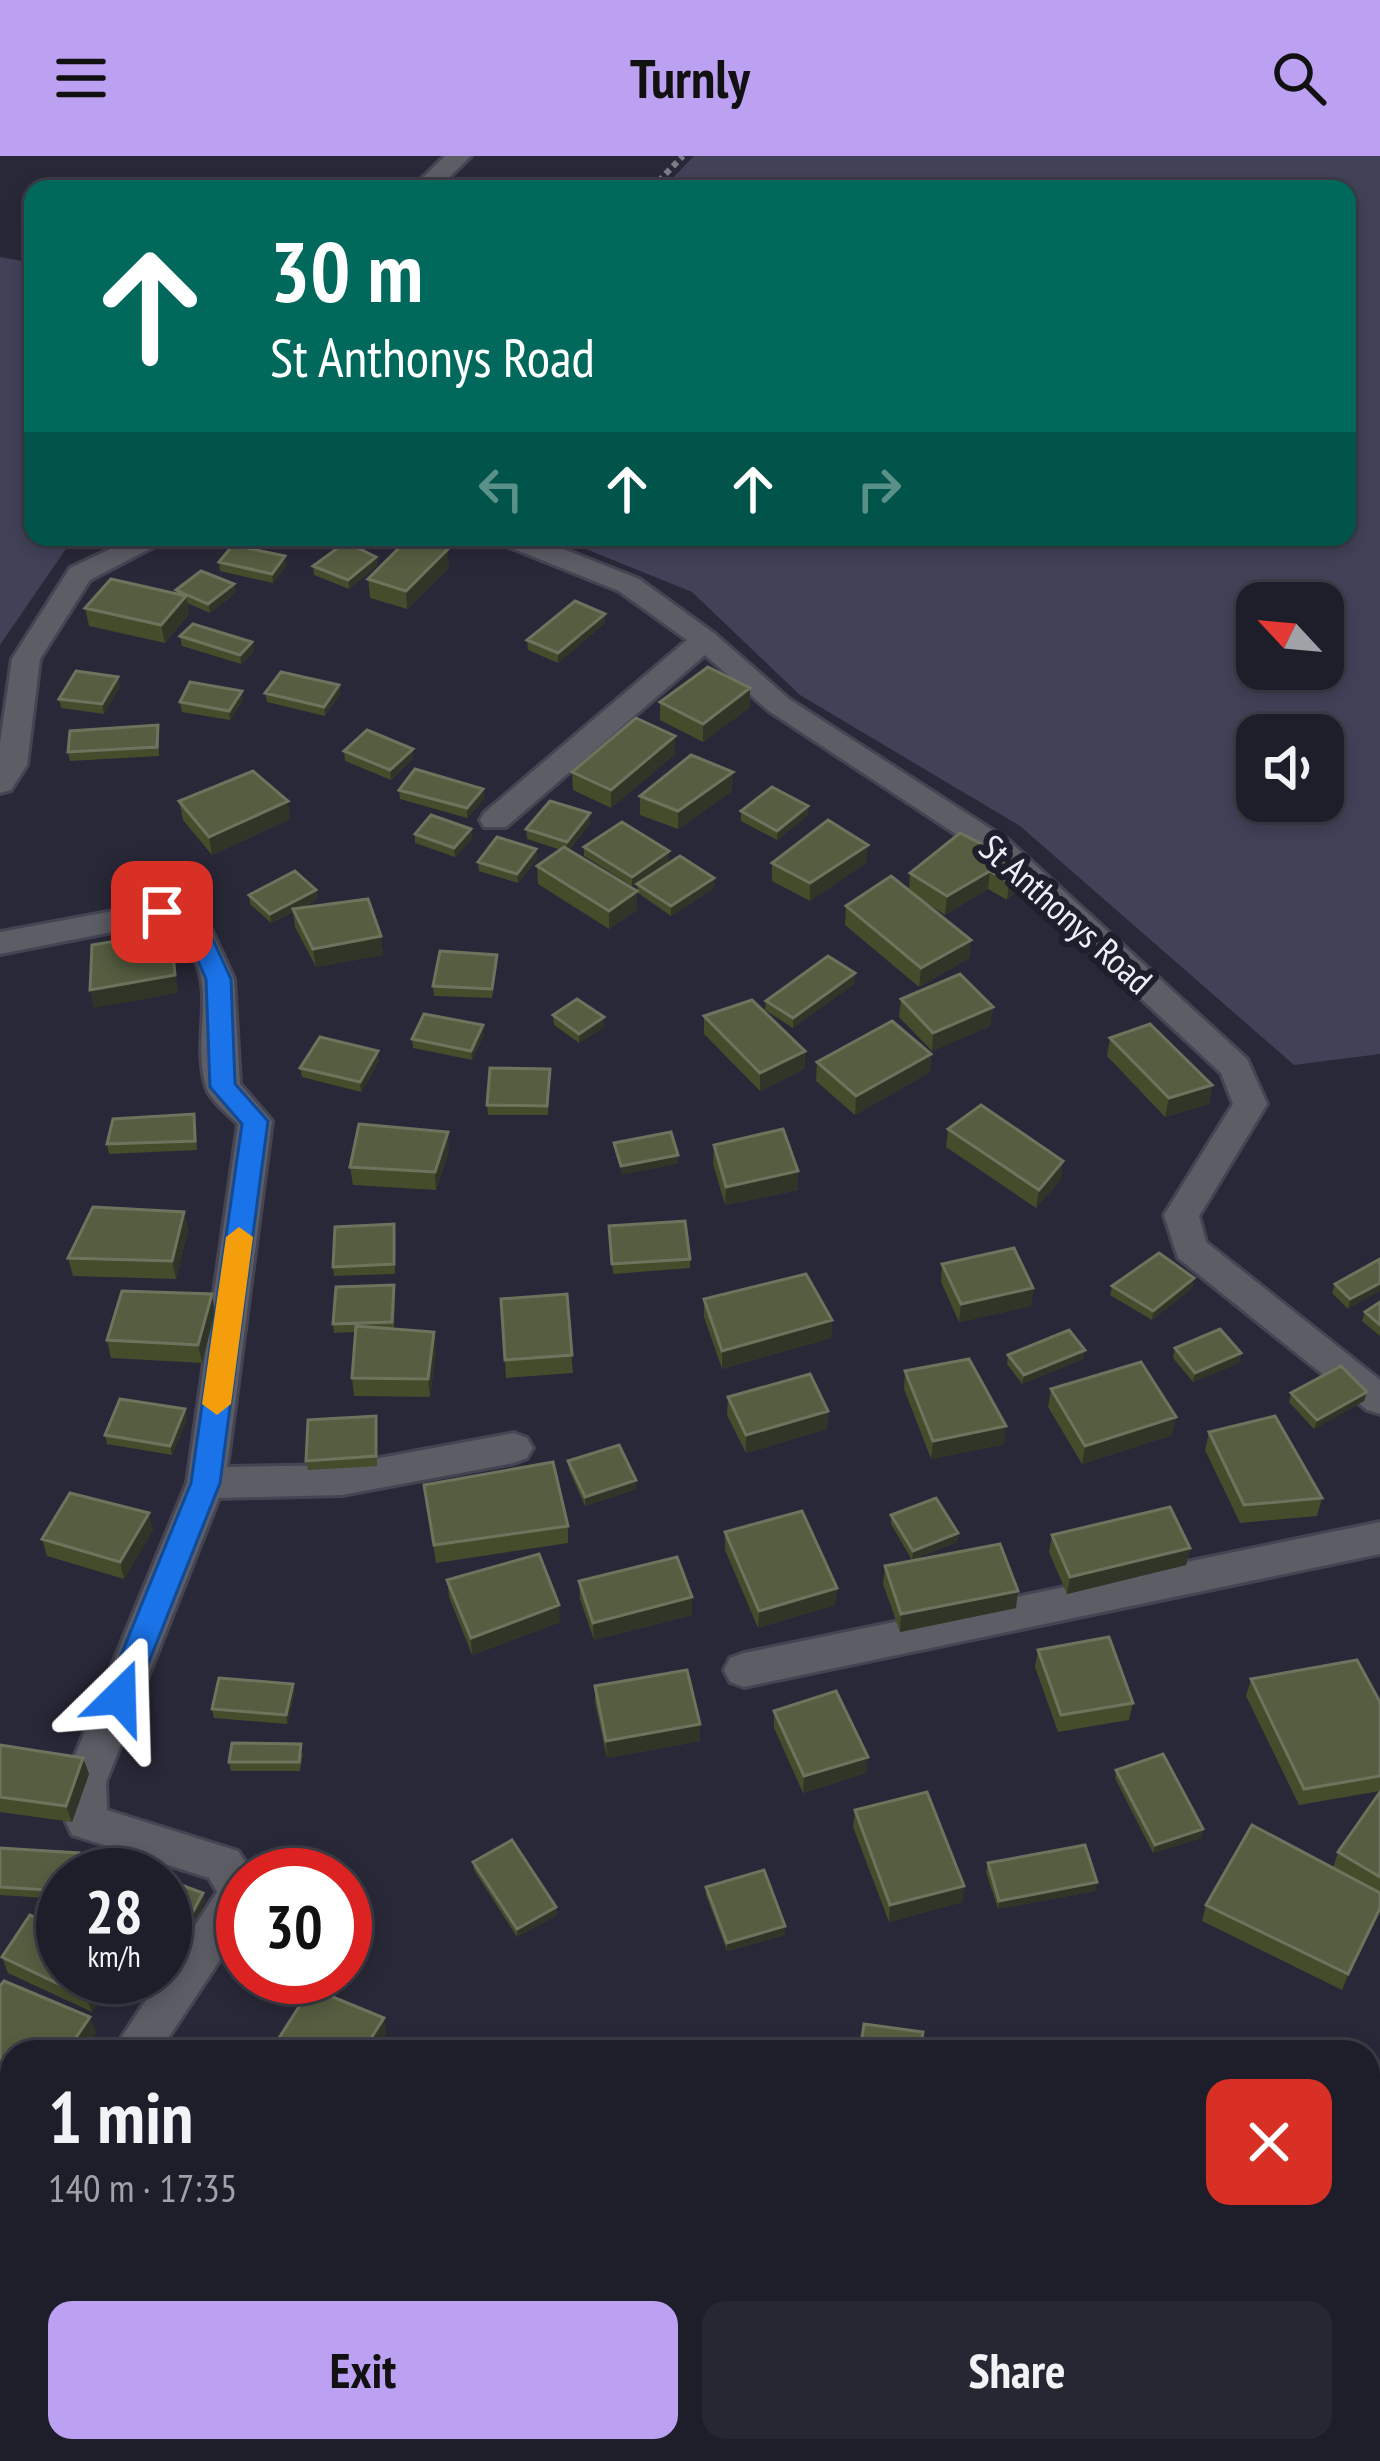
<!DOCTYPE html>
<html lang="en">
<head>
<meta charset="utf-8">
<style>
  body { margin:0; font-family:"PT Sans Narrow",sans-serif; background:#262732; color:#f1f3f6; height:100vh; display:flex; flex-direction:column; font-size:45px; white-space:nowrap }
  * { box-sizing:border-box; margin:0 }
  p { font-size:39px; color:#a1a2a8 }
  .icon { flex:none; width:66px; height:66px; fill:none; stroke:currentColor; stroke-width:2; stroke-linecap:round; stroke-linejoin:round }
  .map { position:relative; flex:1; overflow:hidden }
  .side { position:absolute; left:0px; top:1884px; width:1380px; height:423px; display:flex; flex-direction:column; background:#1e1e2a; border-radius:36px 36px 0 0; box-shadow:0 6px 18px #0003,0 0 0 3px #3c3c47 }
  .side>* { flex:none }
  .guide { position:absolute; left:24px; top:24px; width:1332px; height:366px; border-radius:24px; box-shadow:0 6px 18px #0003,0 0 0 3px #3c3c47; background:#00695c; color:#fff; overflow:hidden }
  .needle { width:78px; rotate:296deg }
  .controls { position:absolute; left:1236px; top:426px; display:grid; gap:24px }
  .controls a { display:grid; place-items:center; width:108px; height:108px; border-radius:24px; background:#1e1e2a; box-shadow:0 6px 18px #0003,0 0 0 3px #3c3c47; font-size:60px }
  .speed { position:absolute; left:36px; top:1692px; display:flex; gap:24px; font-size:60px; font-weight:700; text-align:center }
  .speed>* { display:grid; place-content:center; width:156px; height:156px; border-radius:50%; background:#1e1e2a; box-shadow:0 6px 18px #0003,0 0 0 3px #3c3c47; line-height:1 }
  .speed small { font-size:30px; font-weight:400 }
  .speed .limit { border:18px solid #d22; background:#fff; color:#111 }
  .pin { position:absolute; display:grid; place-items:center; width:102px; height:102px; color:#fff; margin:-51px; border-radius:24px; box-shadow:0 6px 18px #0006 }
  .me { position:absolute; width:132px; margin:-66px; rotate:22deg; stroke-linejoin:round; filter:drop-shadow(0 0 9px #0008) }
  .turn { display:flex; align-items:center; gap:42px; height:252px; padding:0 48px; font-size:54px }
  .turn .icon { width:156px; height:156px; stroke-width:2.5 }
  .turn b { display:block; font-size:84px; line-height:102px }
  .lanes { display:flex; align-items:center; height:114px; padding:0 48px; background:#0003; justify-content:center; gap:60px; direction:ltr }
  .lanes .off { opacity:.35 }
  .round { display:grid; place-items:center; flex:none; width:126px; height:126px; border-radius:24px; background:#262732 }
  .head { display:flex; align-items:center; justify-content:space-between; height:204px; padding:0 48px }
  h1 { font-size:72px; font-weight:800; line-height:90px }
  .primary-button { display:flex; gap:24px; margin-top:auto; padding:24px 48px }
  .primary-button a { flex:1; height:138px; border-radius:24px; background:#bca0f2; color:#111; font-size:48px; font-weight:800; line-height:138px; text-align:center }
  .primary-button a+a { background:#262732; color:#f1f3f6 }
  header { display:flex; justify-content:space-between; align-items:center; height:156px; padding:0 48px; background:#bca0f2; color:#111; font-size:54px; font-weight:800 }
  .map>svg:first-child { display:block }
  .green { fill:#414258; fill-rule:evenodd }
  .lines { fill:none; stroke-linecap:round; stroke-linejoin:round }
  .minor-casing { stroke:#444453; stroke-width:6 }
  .path { stroke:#7b7c89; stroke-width:6; stroke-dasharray:6 4.5; stroke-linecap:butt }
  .minor { fill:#5c5d65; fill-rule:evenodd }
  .wall { fill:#434c2b }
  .shaded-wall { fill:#303627 }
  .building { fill:#555e41; stroke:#6d745e; stroke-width:3 }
  .route { fill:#1a73e8; stroke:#114b97; stroke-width:3 }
  .slow { fill:#f59e0b }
  .labels { text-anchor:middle; stroke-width:12; stroke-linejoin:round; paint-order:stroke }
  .street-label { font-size:36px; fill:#edeef8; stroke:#1e1f2d }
</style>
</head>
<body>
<header><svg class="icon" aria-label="menu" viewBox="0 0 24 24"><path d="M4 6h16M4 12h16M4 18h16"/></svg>Turnly<svg class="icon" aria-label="search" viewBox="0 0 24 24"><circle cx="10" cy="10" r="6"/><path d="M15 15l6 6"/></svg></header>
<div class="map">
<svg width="1380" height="2305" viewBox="0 0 1380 2305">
  <rect width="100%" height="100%" fill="#282838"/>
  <path class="green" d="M694,0H1380V898L1294,909L1020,670L800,539L692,436L556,381H1347V33H662ZM1257,447H1323V513H1257ZM1257,579H1323V645H1257Z
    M0,101L33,107V381H87L70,387L0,489Z"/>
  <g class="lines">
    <g class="minor-casing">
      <path id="minor" d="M445,0H471L437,33H411Z
        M136,381H172L90,424L40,503L27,609L11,634L0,637V587L12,503L70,412Z
        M495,381H533L639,423L715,478L789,543L1008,684L1247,903L1267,948L1199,1060L1206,1086L1380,1224V1258L1367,1254L1178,1102L1164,1059L1233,948L1221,917L986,698L769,555L705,499L506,671H484L480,664L484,657L687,484L619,435L499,387Z
        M162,746L207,768L212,775L234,823L240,928L272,965L227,1311L342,1309L514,1277L527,1282L533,1292L527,1302L514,1307L342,1339L219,1342L106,1626L107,1654L238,1695L254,1719H243V1769L159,1896H112L217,1736L209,1722L72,1679L66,1666L64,1626L187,1327L238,968C228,958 211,945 206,931C188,871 232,809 158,767L0,798V776Z
        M1380,1366V1398L744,1531L730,1526L724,1514L730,1502L744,1497Z
        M12,2055V2113L0,2118V2059Z"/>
    </g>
    <path class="path" d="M651,33L683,0"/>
    <use href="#minor" class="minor"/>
  </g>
  <path class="wall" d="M376,401L377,410L349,433L314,419L313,410Z
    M219,406L286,410L273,427L220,415Z
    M449,411L407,453L370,442L368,423Z
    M234,428L235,437L210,457L187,447L189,458L165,487L89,470L85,452L176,437V434Z
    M605,467L558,507L528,494L527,484Z
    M180,480L252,486L254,496L241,508L182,490Z
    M339,529L340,538L325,560L267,546L265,537Z
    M120,530L104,558L61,552L59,543Z
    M750,532V551L703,586L660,564V546Z
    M243,544L230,564L182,556L180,546Z
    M159,579V600L70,605L68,596Z
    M675,580V598L611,652L573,634L572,616Z
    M344,595L413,602L391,624L345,605Z
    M483,633L484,643L467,662L400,643L399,634Z
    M732,635L678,673L640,659V640Z
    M179,645L290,663L212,699L183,664Z
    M741,655L808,659L777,684L741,665Z
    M590,667L569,694L637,754L609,773L538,728L537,710L561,694L527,683L526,673Z
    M471,673L472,683L455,701L415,687V678Z
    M584,691L669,705L632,730L584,700Z
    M536,693L537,703L518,727L479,715L478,706Z
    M772,707H866L810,745L772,725Z
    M1025,710L1023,728L1007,744L988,733L945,759L915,740L971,784L969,802L919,831L845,769L846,750L909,735L910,717Z
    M637,728L714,732L671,760L638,737Z
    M316,734L317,743L301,752L381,780L383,799L316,811L295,771L293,756L271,767L250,748L249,739Z
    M497,799V808L492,842L434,840L433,830Z
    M855,817V827L793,872L765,854L766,845Z
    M901,843L993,851L990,870L932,895L899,861Z
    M553,859L604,871L579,887L554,869Z
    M704,860L805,895L804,913L760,935L704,878Z
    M484,878L472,904L413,892L412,883Z
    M1110,882L1212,929L1209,948L1165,961L1107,900Z
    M931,898L930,916L855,959L816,925L817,906Z
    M379,905L361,936L302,921L300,912Z
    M550,913L548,959H488L487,949Z
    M196,967L197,994L109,998L107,988Z
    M948,973L1061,1023L1036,1052L946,991Z
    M714,989L798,1034L725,1049L713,1008Z
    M449,995L436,1034L353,1029L350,1011Z
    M184,1056L188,1074L176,1123L73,1120L68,1102Z
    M394,1068L395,1118L334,1120L333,1111Z
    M609,1070L690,1103V1112L613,1118Z
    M1380,1103L1348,1153L1332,1137L1335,1128Z
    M942,1108L1033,1132L1031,1150L959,1166L941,1126Z
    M1194,1122L1192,1132L1152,1164L1110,1139L1112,1130Z
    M567,1138L573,1217L506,1222L501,1143Z
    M395,1139L394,1173L436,1194L430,1241L354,1240L352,1222L355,1176L334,1177L333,1168Z
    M704,1143L832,1164L831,1182L722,1213L704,1161Z
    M1380,1146V1180L1362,1165L1365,1156Z
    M215,1156L202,1207L111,1202L107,1184Z
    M1175,1192L1241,1197L1239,1207L1193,1226L1173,1202Z
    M1085,1194L1083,1203L1022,1228L1007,1208L1008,1199Z
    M905,1215L1004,1288L931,1303L904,1233Z
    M1051,1233L1176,1261L1172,1279L1082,1308L1048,1251Z
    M1367,1236L1364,1245L1314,1273L1289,1246L1291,1237Z
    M728,1241L828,1255L827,1273L746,1297L727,1259Z
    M187,1263L172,1299L107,1288L105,1279Z
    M377,1270V1310L308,1314L306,1305Z
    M1209,1276L1322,1342L1317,1360L1240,1367L1205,1294Z
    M568,1305L636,1324V1333L585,1350L569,1314Z
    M424,1329L568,1370V1387L436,1407Z
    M891,1359L958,1377L957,1386L912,1404L891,1368Z
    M153,1374L124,1423L47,1400L42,1383Z
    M725,1376L837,1432L835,1449L758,1472L725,1394Z
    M1052,1379L1190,1392L1186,1409L1067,1438L1049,1396Z
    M885,1410L1016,1452L900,1476L883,1428Z
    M447,1424L560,1466L472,1499L449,1441Z
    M579,1425L692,1441V1459L594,1484L580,1443Z
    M1038,1494L1133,1547L1129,1564L1058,1576L1035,1511Z
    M1251,1523L1380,1546V1635L1299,1649L1246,1540Z
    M293,1528L295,1536L287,1568L214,1562L212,1553Z
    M595,1530L700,1585L607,1602L595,1547Z
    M774,1555L866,1617L803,1637L774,1572Z
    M0,1589L83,1602L89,1618L72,1666L0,1656Z
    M303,1597L300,1615H231L229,1606Z
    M1116,1614L1203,1673L1201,1682L1153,1697L1115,1622Z
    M1380,1636V1756L1342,1834L1202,1765L1206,1749L1333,1712L1338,1696Z
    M855,1654L964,1730L962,1746L889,1766L853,1671Z
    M0,1692L81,1705L63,1719V1743L0,1739Z
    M473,1706L556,1751L557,1759L517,1781L474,1714Z
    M988,1707L1097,1726L1095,1735L998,1753L986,1716Z
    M165,1723L203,1737L205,1745L178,1795L165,1790Z
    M706,1731L785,1770V1779L727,1795L706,1739Z
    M2,1801L115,1821L92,1856L8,1817Z
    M0,1830L96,1877L82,1896H12V1949L0,1945Z
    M167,2295H253L248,2305H193Z
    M696,2295H746L730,2305H702Z
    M798,2295H893L888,2305H821Z
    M1220,2295H1261L1255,2305H1234Z"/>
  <path class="shaded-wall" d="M448,393L449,411L407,453L406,435Z
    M285,400L286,410L273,427L272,418Z
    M376,401L377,410L349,433L348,424Z
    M234,428L235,437L210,457L208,448Z
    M186,440L189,458L165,487L161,469Z
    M605,458V467L558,507V497Z
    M252,486L254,496L241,508L240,499Z
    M118,521L120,530L104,558L102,548Z
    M339,529L340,538L325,560L324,551Z
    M750,532V551L703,586V568Z
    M242,535L243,544L230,564L229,555Z
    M675,580V598L611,652V634Z
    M413,593V602L391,624L390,614Z
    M733,616L732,635L678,673V655Z
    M483,633L484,643L467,662V652Z
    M288,645L290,663L212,699L209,681Z
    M808,650V659L777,684V675Z
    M590,657V667L567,696V686Z
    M471,673L472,683L455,701L454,692Z
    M868,689L866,707L810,745V727Z
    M536,693L537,703L518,727L517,718Z
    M669,695V705L632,730V721Z
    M1025,710L1023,728L1007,744L1009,726Z
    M990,715L988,733L945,759L947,740Z
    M714,722V732L671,760V750Z
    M316,734L317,743L271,767L270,758Z
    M637,735V754L609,773V755Z
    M171,776L178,837L94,852L90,834Z
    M381,780L383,799L316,811L313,793Z
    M971,784L969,802L919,831L921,812Z
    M855,817V827L793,872V862Z
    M993,851L990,870L932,895L933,877Z
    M604,861V871L579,887V878Z
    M483,869L484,878L472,904L471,895Z
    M378,895L379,905L361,936L360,926Z
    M805,895L804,913L760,935V917Z
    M931,898L930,916L855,959L856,940Z
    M1212,929L1209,948L1165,961L1169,942Z
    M448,976L449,995L436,1034L435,1016Z
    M678,999V1008L621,1019V1010Z
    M1063,1005L1061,1023L1036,1052L1039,1034Z
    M798,1015V1034L725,1049L726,1031Z
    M184,1056L188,1074L176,1123L172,1105Z
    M1194,1122L1192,1132L1152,1164L1153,1155Z
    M1380,1127V1135L1348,1153L1350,1143Z
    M1033,1132L1031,1150L959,1166L961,1148Z
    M212,1138L215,1156L202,1207L198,1189Z
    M832,1164L831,1182L722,1213V1195Z
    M434,1176L436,1194L430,1241L428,1223Z
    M1085,1194L1083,1203L1022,1228L1024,1219Z
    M1241,1197L1239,1207L1193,1226L1195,1217Z
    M1367,1236L1364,1245L1314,1273L1317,1264Z
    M185,1253L187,1263L172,1299L170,1290Z
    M828,1255L827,1273L746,1297V1279Z
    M1176,1261L1172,1279L1082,1308L1085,1290Z
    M1006,1270L1004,1288L931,1303L933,1285Z
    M636,1324V1333L585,1350V1341Z
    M149,1357L153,1374L124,1423L120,1406Z
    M958,1377L957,1386L912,1404L913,1395Z
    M1190,1392L1186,1409L1067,1438L1070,1421Z
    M837,1432L835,1449L758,1472L759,1455Z
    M1018,1435L1016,1452L900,1476L901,1458Z
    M692,1441V1459L594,1484L593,1467Z
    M559,1449L560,1466L472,1499L471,1482Z
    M293,1528L295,1536L287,1568L286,1559Z
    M700,1568V1585L607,1602L606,1585Z
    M868,1601L866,1617L803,1637L804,1620Z
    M83,1602L89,1618L72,1666L66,1650Z
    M1203,1673L1201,1682L1153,1697L1155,1689Z
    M79,1697L81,1705L78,1719H74Z
    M1097,1726L1095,1735L998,1753L999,1745Z
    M964,1730L962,1746L889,1766L890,1749Z
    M203,1737L205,1745L178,1795L176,1787Z
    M556,1751L557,1759L517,1781V1773Z
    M1380,1752V1756L1342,1834L1348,1818Z
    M785,1770V1779L727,1795V1787Z
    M99,1821H115L92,1856L86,1841Z
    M90,1861L96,1877L82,1896H66Z
    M384,1862L386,1878L375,1896H362Z
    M242,2295H253L248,2305H238Z
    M716,2295H746L730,2305H709L710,2299Z"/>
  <path class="building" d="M410,381L448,393L406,435L368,423Z
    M346,386L376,401L348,424L313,410Z
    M233,389L285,400L272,418L219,406Z
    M201,415L234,428L208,448L176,434Z
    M111,423L186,440L161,469L85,452Z
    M575,445L605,458L558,497L527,484Z
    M193,468L252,486L240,499L180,480Z
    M708,511L750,532L703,568L660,546Z
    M76,515L118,521L102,548L59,543Z
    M281,516L339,529L324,551L265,537Z
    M190,526L242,535L229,555L180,546Z
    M636,562L675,580L611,634L572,616Z
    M158,569L157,591L68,596L70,575Z
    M367,574L413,593L390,614L344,595Z
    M691,599L733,616L678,655L640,640Z
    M415,613L483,633L467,652L399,634Z
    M253,615L288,645L209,681L179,645Z
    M772,631L808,650L777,675L741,655Z
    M550,645L590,657L567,686L526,673Z
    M431,659L471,673L454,692L415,678Z
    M828,664L868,689L810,727L772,707Z
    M622,666L669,695L632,721L584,691Z
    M960,677L1025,710L1009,726L990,715L947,740L910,717Z
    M497,681L536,693L517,718L478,706Z
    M564,691L637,735L609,755L537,710Z
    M680,700L714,722L671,750L637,728Z
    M295,715L316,734L270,758L249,739Z
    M891,720L971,784L921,812L846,750Z
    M368,743L381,780L313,793L293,753Z
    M171,776L175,819L90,834L92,789Z
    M440,795L497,799L492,833L433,830Z
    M828,800L855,817L793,862L766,845Z
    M960,818L993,851L933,877L901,843Z
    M577,843L604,861L579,878L553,859Z
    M752,844L805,895L760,917L704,860Z
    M424,858L483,869L471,895L412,883Z
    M892,865L931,898L856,940L817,906Z
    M1150,868L1212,929L1169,942L1110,882Z
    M320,881L378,895L360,926L300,912Z
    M490,912L550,913L547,950L487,949Z
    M981,949L1063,1005L1039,1034L948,973Z
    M194,958L195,985L107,988L113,963Z
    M359,968L448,976L435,1016L350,1011Z
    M783,973L798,1015L726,1031L714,989Z
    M671,976L678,999L621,1010L614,987Z
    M93,1051L184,1056L172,1105L68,1102Z
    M685,1065L690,1103L612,1108L609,1070Z
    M394,1068V1108L333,1111L335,1071Z
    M1014,1092L1033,1132L961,1148L942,1108Z
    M1159,1097L1194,1122L1153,1155L1112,1130Z
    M1380,1103V1127L1350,1143L1335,1128Z
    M806,1118L832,1164L722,1195L704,1143Z
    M394,1129L392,1166L333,1168L336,1131Z
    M122,1135L212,1138L198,1189L107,1184Z
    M567,1138L572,1199L505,1204L501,1143Z
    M1380,1146V1169L1365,1156Z
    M356,1170L434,1176L428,1223L352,1222Z
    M1220,1173L1241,1197L1195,1217L1175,1192Z
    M1069,1174L1085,1194L1024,1219L1008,1199Z
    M969,1203L1006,1270L933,1285L905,1215Z
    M1141,1206L1176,1261L1085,1290L1051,1233Z
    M1341,1210L1367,1236L1317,1264L1291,1237Z
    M810,1218L828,1255L746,1279L728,1241Z
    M120,1243L185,1253L170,1290L105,1279Z
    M376,1260V1300L306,1305L308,1264Z
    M1275,1260L1322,1342L1244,1349L1209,1276Z
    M619,1289L636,1324L585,1341L568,1305Z
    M553,1306L568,1370L434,1389L424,1329Z
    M70,1337L149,1357L120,1406L42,1383Z
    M936,1342L958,1377L913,1395L891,1359Z
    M1170,1351L1190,1392L1070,1421L1052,1379Z
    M802,1355L837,1432L759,1455L725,1376Z
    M1000,1388L1018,1435L901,1458L885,1410Z
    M539,1398L559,1449L471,1482L447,1424Z
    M677,1401L692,1441L593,1467L579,1425Z
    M1109,1481L1133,1547L1061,1559L1038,1494Z
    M1357,1504L1380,1546V1620L1304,1633L1251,1523Z
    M687,1514L700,1568L606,1585L595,1530Z
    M219,1522L293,1528L286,1559L212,1553Z
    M836,1535L868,1601L804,1620L774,1555Z
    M232,1587L301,1588L299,1606H229Z
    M0,1589L83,1602L66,1650L0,1641Z
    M1163,1598L1203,1673L1155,1689L1116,1614Z
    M927,1636L964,1730L890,1749L855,1654Z
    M1380,1636V1721L1338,1696Z
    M1252,1669L1380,1737V1752L1348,1818L1206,1749Z
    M512,1684L556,1751L517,1773L473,1706Z
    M1085,1689L1097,1726L999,1745L988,1707Z
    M0,1692L79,1697L74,1719H63V1735L0,1731Z
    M764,1714L785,1770L727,1787L706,1731Z
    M165,1723L203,1737L176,1787L165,1783Z
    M30,1759L63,1774V1821H99L86,1841L2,1801Z
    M4,1825L90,1861L66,1896H12V1937L0,1932V1830Z
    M311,1832L384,1862L362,1896H270Z
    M864,1868L923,1876L920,1896H860Z
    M1368,1944L1380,1952V1991L1368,2008Z
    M195,2295H242L238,2305H221Z
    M830,2295H888L883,2305H853Z
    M1243,2295H1259L1255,2303Z
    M1332,2295H1355L1374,2305H1328Z"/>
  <path class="route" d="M162,748L209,775L231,823L235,928L268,965L220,1327L135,1541L131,1550L120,1554L109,1550L104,1541L191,1327L242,968L210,931L206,823L187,780L150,756Z"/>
  <path class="slow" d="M239,1071L253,1081L231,1248L217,1259L202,1248L226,1081Z"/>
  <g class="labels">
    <g class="street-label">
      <text transform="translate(1066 758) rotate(42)" y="13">St Anthonys Road</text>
    </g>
  </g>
</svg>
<div class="controls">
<a><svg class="needle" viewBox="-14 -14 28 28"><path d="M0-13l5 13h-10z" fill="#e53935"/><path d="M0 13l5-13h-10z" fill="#a1a2a8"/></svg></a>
<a><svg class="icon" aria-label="sound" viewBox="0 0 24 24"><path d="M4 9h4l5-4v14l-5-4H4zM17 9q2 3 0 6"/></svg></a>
</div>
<div class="speed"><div>28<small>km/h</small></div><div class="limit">30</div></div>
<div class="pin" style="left:162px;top:756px;background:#d93025"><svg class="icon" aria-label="arrive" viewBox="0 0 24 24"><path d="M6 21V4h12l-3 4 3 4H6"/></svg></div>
<svg class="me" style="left:120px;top:1541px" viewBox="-20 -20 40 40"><path d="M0-17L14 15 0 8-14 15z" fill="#1a73e8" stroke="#fff" stroke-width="4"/></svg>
<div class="guide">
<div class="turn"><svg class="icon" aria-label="ahead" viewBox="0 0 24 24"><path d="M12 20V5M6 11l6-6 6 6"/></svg><div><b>30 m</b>St Anthonys Road</div></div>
<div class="lanes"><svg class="icon off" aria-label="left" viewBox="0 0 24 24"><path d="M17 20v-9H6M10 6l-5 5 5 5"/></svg><svg class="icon" aria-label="ahead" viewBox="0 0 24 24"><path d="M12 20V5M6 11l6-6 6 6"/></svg><svg class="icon" aria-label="ahead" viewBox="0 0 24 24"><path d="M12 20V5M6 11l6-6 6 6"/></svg><svg class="icon off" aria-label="right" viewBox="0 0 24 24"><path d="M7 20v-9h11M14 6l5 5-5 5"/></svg></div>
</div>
<section class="side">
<div class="head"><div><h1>1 min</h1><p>140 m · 17:35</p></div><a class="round" style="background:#d93025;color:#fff"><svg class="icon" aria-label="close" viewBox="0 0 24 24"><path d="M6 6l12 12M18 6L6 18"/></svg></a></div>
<div class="primary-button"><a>Exit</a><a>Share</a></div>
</section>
</div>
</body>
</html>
